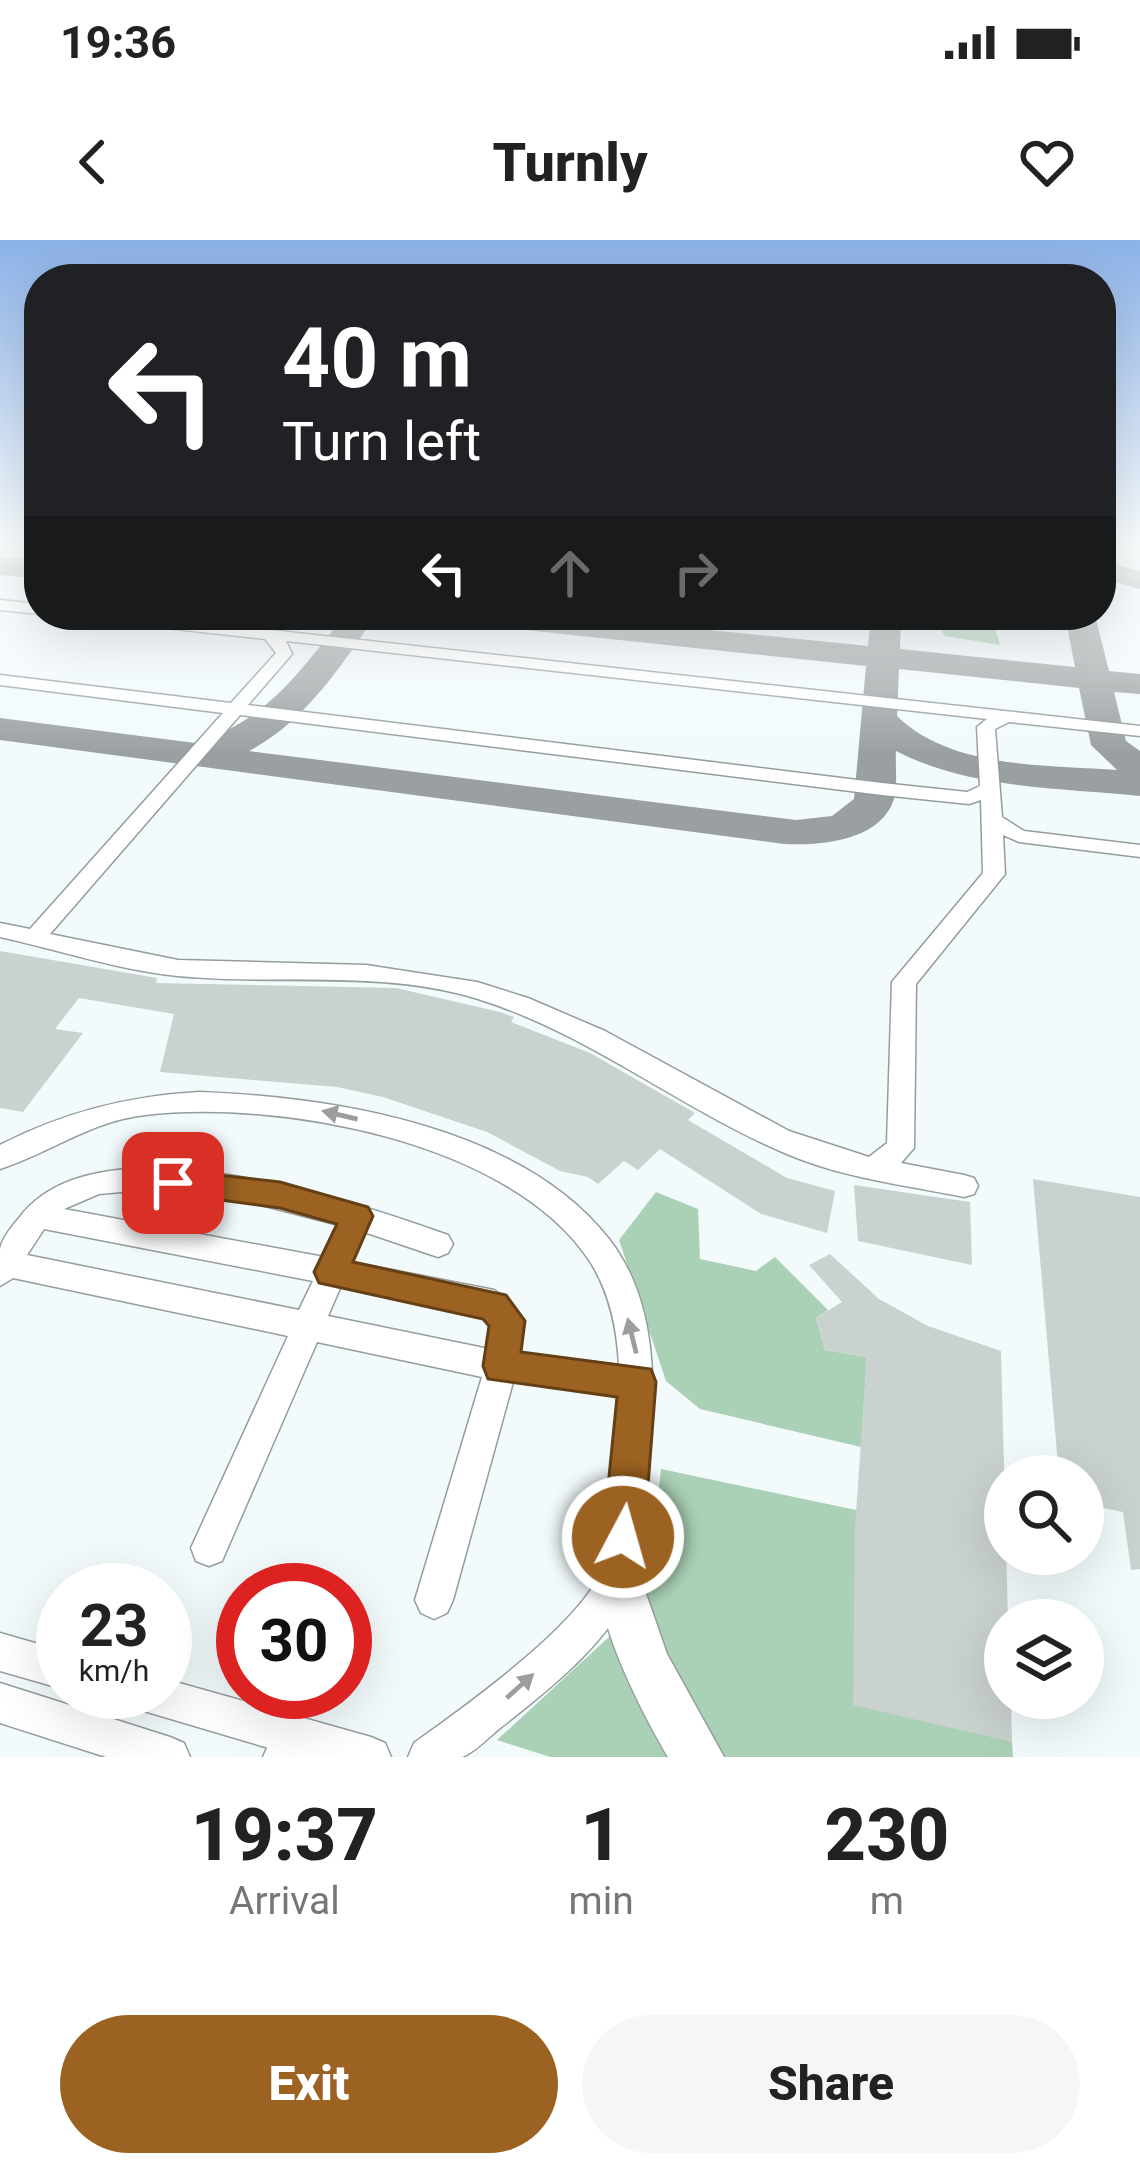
<!DOCTYPE html>
<html lang="en">
<head>
<meta charset="utf-8">
<style>
  body { margin:0; font-family:Roboto,sans-serif; background:#f6f6f6; color:#222; height:100vh; display:flex; flex-direction:column; font-size:45px; white-space:nowrap }
  * { box-sizing:border-box; margin:0 }
  p { font-size:39px; color:#767676 }
  .icon { flex:none; width:66px; height:66px; fill:none; stroke:currentColor; stroke-width:2; stroke-linecap:round; stroke-linejoin:round }
  .map { position:relative; height:1517px; overflow:hidden }
  .details { display:flex; flex-direction:column; background:#fff; flex:1 }
  .details>* { flex:none }
  .hud { position:absolute; left:24px; top:24px; width:1092px; height:366px; border-radius:48px; box-shadow:0 12px 48px #0002; background:#202124; color:#fff; overflow:hidden }
  .fabs { position:absolute; left:984px; top:1215px; display:grid; gap:24px }
  .fabs a { display:grid; place-items:center; width:120px; height:120px; border-radius:50%; background:#fff; box-shadow:0 12px 48px #0002; font-size:60px }
  .speed { position:absolute; left:36px; top:1323px; display:flex; gap:24px; font-size:60px; font-weight:700; text-align:center }
  .speed>* { display:grid; place-content:center; width:156px; height:156px; border-radius:50%; background:#fff; box-shadow:0 12px 48px #0002; line-height:1 }
  .speed small { font-size:30px; font-weight:400 }
  .speed .limit { border:18px solid #d22; background:#fff; color:#111 }
  .pin { position:absolute; display:grid; place-items:center; width:102px; height:102px; color:#fff; margin:-51px; border-radius:24px; box-shadow:0 6px 18px #0006 }
  .me { position:absolute; width:132px; margin:-66px; rotate:6deg; stroke-linejoin:round; filter:drop-shadow(0 0 9px #0008) }
  .turn { display:flex; align-items:center; gap:42px; height:252px; padding:0 60px; font-size:54px }
  .turn .icon { width:156px; height:156px; stroke-width:2.5 }
  .turn b { display:block; font-size:84px; line-height:102px }
  .lanes { display:flex; align-items:center; height:114px; padding:0 60px; background:#0003; justify-content:center; gap:60px; direction:ltr }
  .lanes .off { opacity:.35 }
  .eta { display:flex; justify-content:space-evenly; align-items:center; height:204px; text-align:center }
  .eta b { font-size:72px; font-weight:800; line-height:84px }
  .button { display:flex; gap:24px; margin-top:auto; padding:24px 60px }
  .button a { flex:1; height:138px; border-radius:72px; background:#9c6221; color:#fff; font-size:48px; font-weight:800; line-height:138px; text-align:center }
  .button a+a { background:#f6f6f6; color:#222 }
  .status { display:flex; justify-content:space-between; align-items:center; height:84px; padding:0 60px; background:#fff; direction:ltr }
  .status svg { height:33px; fill:currentColor }
  header { display:flex; justify-content:space-between; align-items:center; height:156px; padding:0 60px; background:#fff; font-size:54px; font-weight:800 }
  .map>svg:first-child { display:block }
  .green { fill:#aad0b5 }
  .lines { fill:none; stroke-linecap:round; stroke-linejoin:round }
  .taxiway { fill:#9aa0a1; fill-rule:evenodd }
  .building { fill:#cad2d0 }
  .minor-casing { stroke:#959c9e; stroke-width:3 }
  .major-casing { stroke:#959c9e; stroke-width:3 }
  .minor { fill:#fff; fill-rule:evenodd }
  .major { fill:#fff; fill-rule:evenodd }
  .oneway { fill:#9c9d9d }
  .route { fill:#9c6221; stroke:#654015; stroke-width:3 }
</style>
</head>
<body>
<div class="status"><b>19:36</b><svg viewBox="0 0 49 12"><path d="M0 12V9h3v3zM5 12V6h3v6zM10 12V3h3v9zM15 12V0h3v12zM26 1h20v11H26zM47 4h2v5h-2z"/></svg></div>
<header><svg class="icon" aria-label="back" viewBox="0 0 24 24"><path d="M15 5l-7 7 7 7"/></svg>Turnly<svg class="icon" aria-label="heart" viewBox="0 0 24 24"><path d="M12 20l-8-8c-3-5 5-10 8-4 3-6 11-1 8 4z"/></svg></header>
<div class="map">
<svg width="1140" height="1517" viewBox="0 0 1140 1517">
  <rect width="100%" height="100%" fill="#f2fafc"/>
  <path class="green" d="M946,375L992,378L1000,405L945,396L938,386Z
    M656,952L698,969L700,1019L756,1031L775,1017L828,1070L816,1078L825,1110L867,1117L861,1207L700,1169L666,1141L619,1000Z
    M661,1229L856,1270L1012,1502L1013,1517H550L497,1500L609,1397L649,1337Z"/>
  <g class="lines">
    <path class="taxiway" d="M0,317L39,321V339L0,335Z
      M1101,320L1140,331V349L1101,338Z
      M345,375H376C341,426 306,481 249,511L796,580L832,576L854,559L866,426L469,384L454,375H560L868,406L871,375H901L900,409L1075,427L1065,375H1095L1109,431L1140,434V454L1114,452L1126,501L1140,511V556C1060,548 969,549 896,511C895,525 898,545 894,559C881,601 820,606 784,604L0,500V478L195,503C265,483 301,430 345,375ZM899,429L1079,448L1091,505L1117,530C1047,525 951,529 897,476Z"/>
  </g>
  <path class="building" d="M0,711L157,738L156,743L396,748L500,772L514,777L511,782L590,813L695,873L688,880L787,938L835,951L827,993L761,974L660,909L638,930L624,921L598,944L588,937L560,931L487,892L383,857L337,847L160,832L174,774L79,758L55,789L83,793L23,872L0,868Z
    M1033,939L1140,957V1329L1131,1330L1123,1272L1083,1264V1236H1059Z
    M854,945L970,962L972,1025L858,1001Z
    M830,1014L879,1059L928,1086L1001,1111L1008,1380L1005,1458H1011L1012,1502L853,1465L855,1287L867,1117L825,1110L816,1078L842,1062L809,1025Z"/>
  <g class="lines">
    <g class="minor-casing">
      <path id="minor" d="M0,360L39,364V374L0,370Z
        M85,375H135L1140,486V496L1009,482L995,489L1002,577L1024,591L1140,605V617L1019,602L1003,595L1005,634L916,744L914,908L901,923L964,935L974,938L978,946L974,954L964,957C905,945 843,938 787,914C680,869 590,794 478,759C381,729 278,746 178,736C118,730 59,710 0,697V683L30,689L223,473L0,445V435L231,463L276,413L265,399L93,380ZM286,401L987,479L977,487L980,546L967,552L882,543L248,465L292,414ZM240,475L882,555L969,564L981,560L983,633L892,742L887,903L869,917L789,891L605,791L528,758L477,742L366,725L178,720L50,694Z
        M199,852C333,857 521,886 609,999C667,1074 653,1176 645,1263C642,1290 645,1319 634,1344C609,1404 548,1450 499,1489C489,1497 474,1513 462,1517C448,1517 423,1517 408,1517L414,1503C461,1469 593,1377 605,1320L620,1155L513,1142L453,1360L447,1373L434,1379L421,1373L415,1360L482,1137L317,1102L222,1321L209,1326L196,1321L191,1308L288,1096L13,1038L0,1046C0,1035 0,1020 0,1009C2,998 12,986 19,978C96,874 349,960 448,995L453,1004L448,1013L438,1017L364,992L351,1022L494,1050C519,1065 524,1086 520,1113L619,1125C617,1088 610,1052 589,1020C510,901 278,859 145,875C91,881 50,913 0,929V905C64,872 128,856 199,852ZM144,950L249,962L339,985L324,1017L64,969L99,954ZM44,989L313,1041L299,1070L27,1015ZM341,1046L477,1072L490,1083L489,1109L328,1076Z
        M0,1393L63,1411V1449L0,1431Z
        M165,1439L371,1497L385,1503L391,1517H299L127,1466L121,1452H165Z
        M0,1443L170,1497L184,1503L190,1517H106L0,1483Z"/>
    </g>
    <g class="major-casing">
      <path id="major" d="M619,1315L635,1322L667,1414L724,1517H668C644,1476 585,1366 603,1322Z
        M289,1491H345L363,1499L371,1517H263L271,1499Z"/>
    </g>
    <use href="#minor" class="minor"/>
    <use href="#major" class="major"/>
  </g>
  <defs><path id="oneway-solid" d="M-6-.8H1V-3.2L6.5 0L1 3.2V.8H-6Z" transform="scale(3)"/></defs>
  <g class="oneway">
    <use href="#oneway-solid" transform="translate(340 875) rotate(-167)"/>
    <use href="#oneway-solid" transform="translate(632 1096) rotate(-104)"/>
    <use href="#oneway-solid" transform="translate(520 1446) rotate(-42)"/>
  </g>
  <linearGradient id="sky" x2="0" y2="1"><stop stop-color="#8cb2e8"/><stop offset="0.59" stop-color="#f9fdfe"/><stop offset="1" stop-color="#f9fdfe" stop-opacity="0"/></linearGradient>
  <rect width="1140" height="514" fill="url(#sky)"/>
  <path class="route" d="M173,930L280,942L368,967L373,976L353,1022L506,1055L525,1081L521,1112L651,1129L656,1142L644,1297L638,1312L623,1318L609,1312L603,1297L617,1157L488,1139L483,1126L489,1086L483,1079L319,1043L314,1032L337,984L280,968L162,952L157,943L162,934Z"/>
</svg>
<div class="fabs">
<a><svg class="icon" aria-label="search" viewBox="0 0 24 24"><circle cx="10" cy="10" r="6"/><path d="M15 15l6 6"/></svg></a>
<a><svg class="icon" aria-label="layers" viewBox="0 0 24 24"><path d="M12 4l9 5-9 5-9-5zM3 14l9 5 9-5"/></svg></a>
</div>
<div class="speed"><div>23<small>km/h</small></div><div class="limit">30</div></div>
<div class="pin" style="left:173px;top:943px;background:#d93025"><svg class="icon" aria-label="arrive" viewBox="0 0 24 24"><path d="M6 21V4h12l-3 4 3 4H6"/></svg></div>
<svg class="me" style="left:623px;top:1297px" viewBox="-20 -20 40 40"><circle r="17" fill="#9c6221" stroke="#fff" stroke-width="3"/><path d="M0-11L8 9 0 5-8 9z" fill="#fff"/></svg>
<div class="hud">
<div class="turn"><svg class="icon" aria-label="left" viewBox="0 0 24 24"><path d="M17 20v-9H6M10 6l-5 5 5 5"/></svg><div><b>40 m</b>Turn left</div></div>
<div class="lanes"><svg class="icon" aria-label="left" viewBox="0 0 24 24"><path d="M17 20v-9H6M10 6l-5 5 5 5"/></svg><svg class="icon off" aria-label="ahead" viewBox="0 0 24 24"><path d="M12 20V5M6 11l6-6 6 6"/></svg><svg class="icon off" aria-label="right" viewBox="0 0 24 24"><path d="M7 20v-9h11M14 6l5 5-5 5"/></svg></div>
</div>
</div>
<section class="details">
<div class="eta">
<div><b>19:37</b><p>Arrival</p></div>
<div><b>1</b><p>min</p></div>
<div><b>230</b><p>m</p></div>
</div>
<div class="button"><a>Exit</a><a>Share</a></div>
</section>
</body>
</html>
